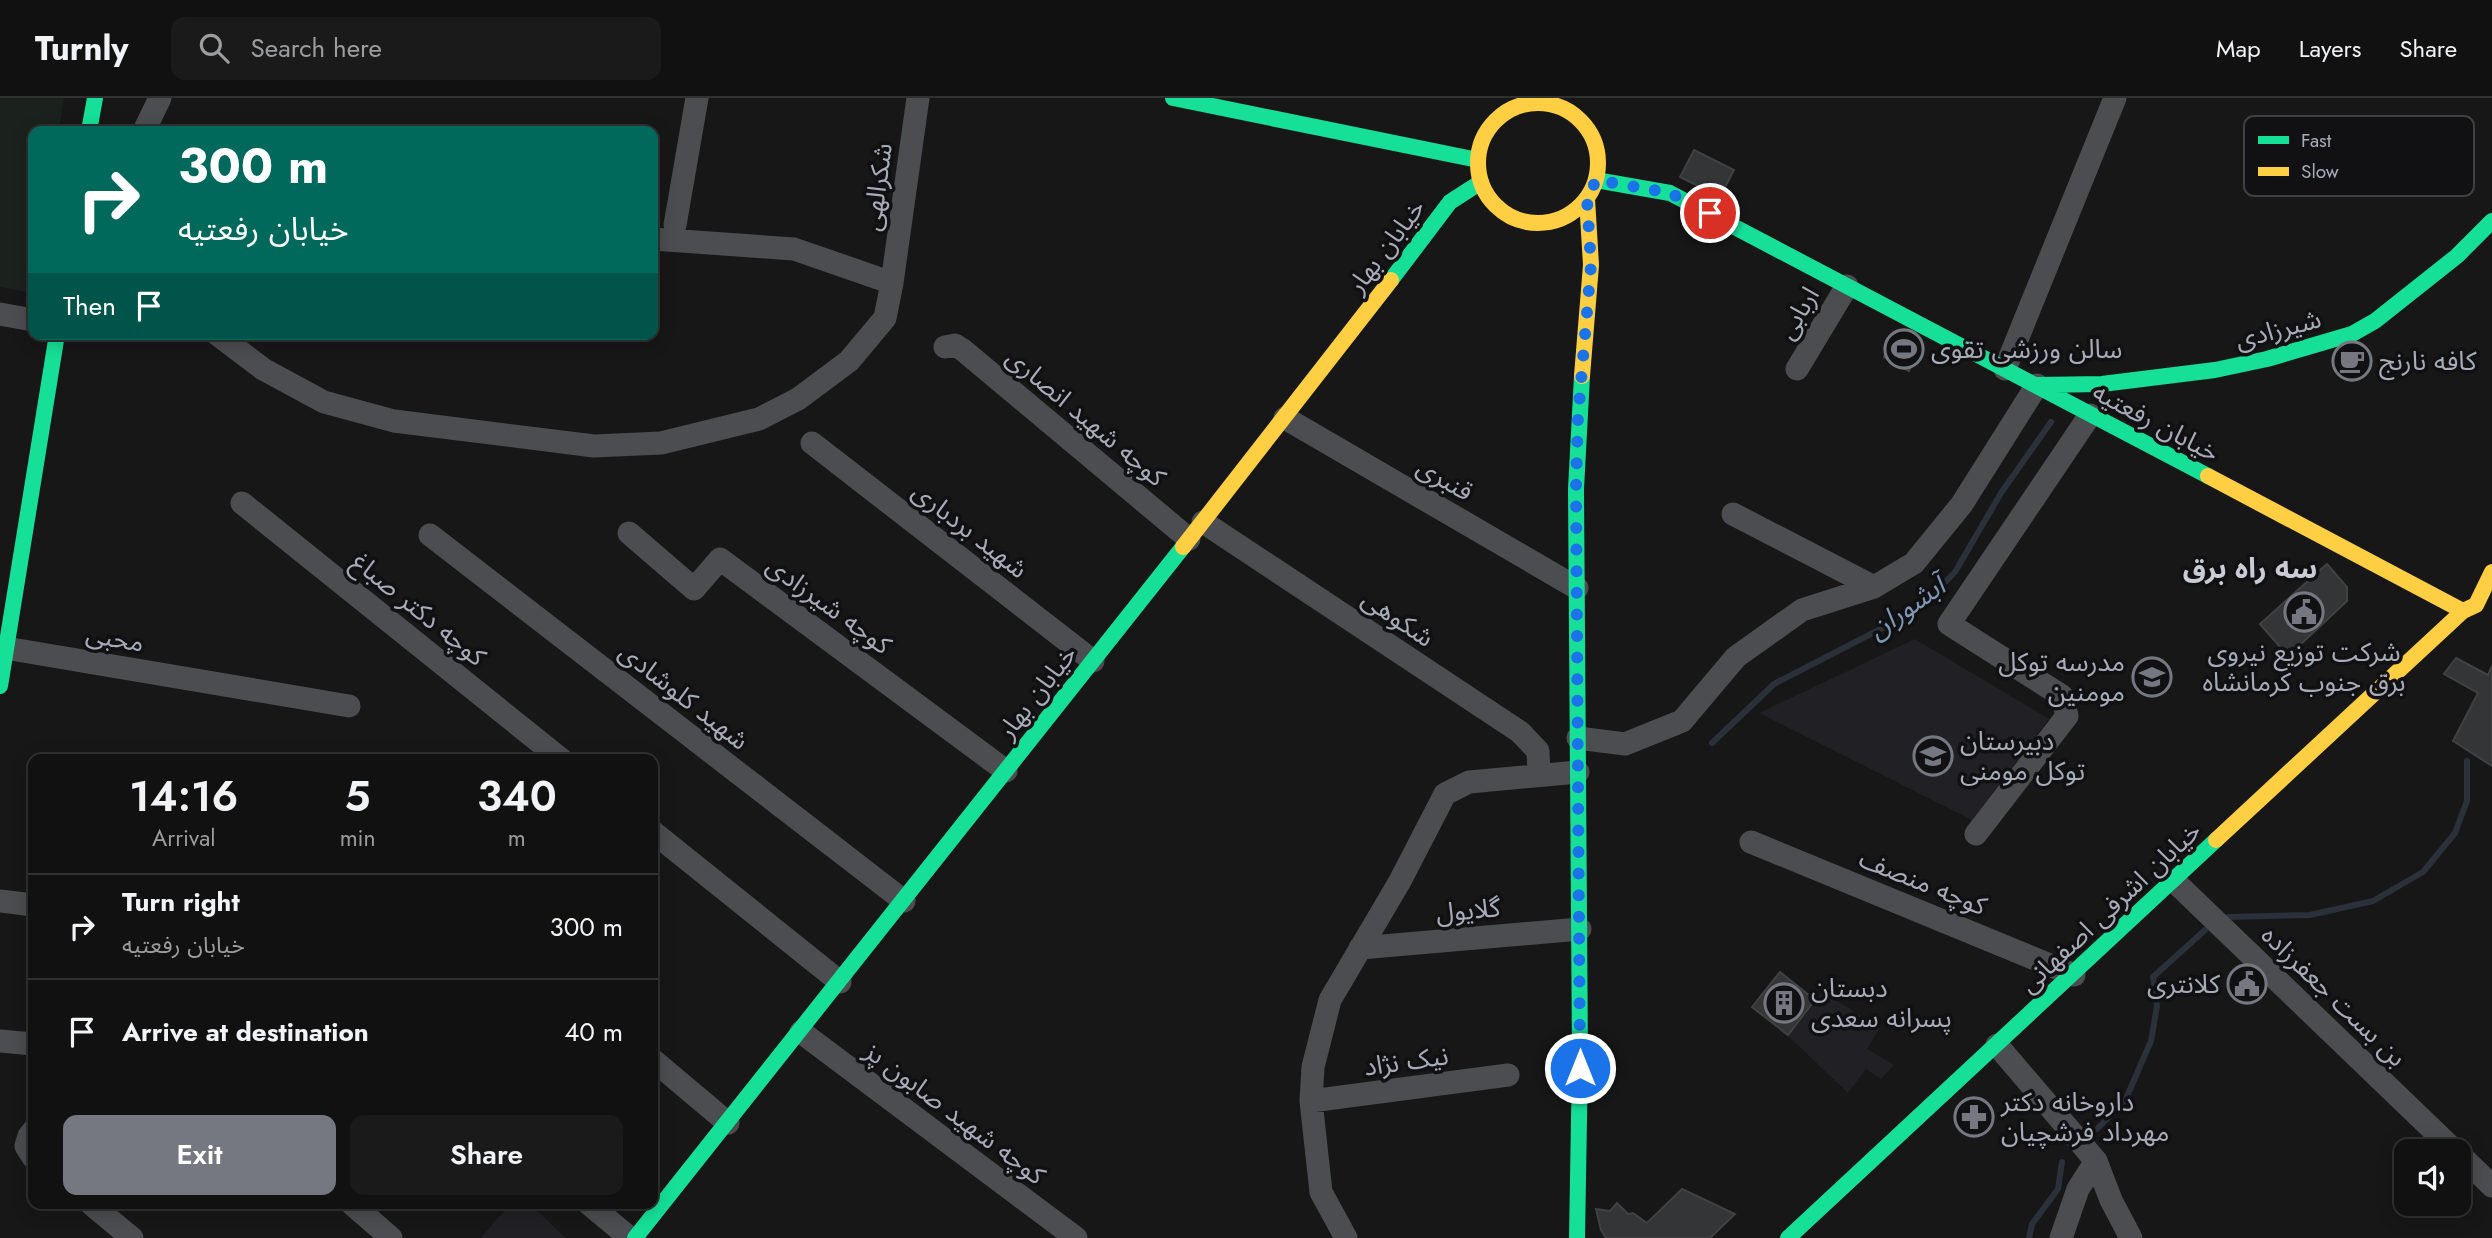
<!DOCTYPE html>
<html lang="en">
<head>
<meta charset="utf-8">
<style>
  body { margin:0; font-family:Jost,"Noto Sans Arabic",sans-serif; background:#1a1a1a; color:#f1f3f6; height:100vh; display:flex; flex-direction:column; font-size:26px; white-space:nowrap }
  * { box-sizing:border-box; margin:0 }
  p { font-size:23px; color:#9c9d9f }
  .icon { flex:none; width:38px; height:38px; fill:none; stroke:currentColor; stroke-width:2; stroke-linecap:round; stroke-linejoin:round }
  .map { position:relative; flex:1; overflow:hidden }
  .details { position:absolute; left:28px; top:656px; width:630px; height:455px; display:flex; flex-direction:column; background:#111; border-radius:14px; box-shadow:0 4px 18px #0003,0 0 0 2px #303131 }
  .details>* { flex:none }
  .guide { position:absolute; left:28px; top:28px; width:630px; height:214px; border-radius:14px; box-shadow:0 4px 18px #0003,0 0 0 2px #303131; background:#00695c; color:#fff; overflow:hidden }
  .tools { position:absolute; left:2394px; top:1041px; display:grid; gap:14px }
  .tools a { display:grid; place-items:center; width:77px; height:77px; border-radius:14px; background:#111; box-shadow:0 4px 18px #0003,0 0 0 2px #303131; font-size:35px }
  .pin { position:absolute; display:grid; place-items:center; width:60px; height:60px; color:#fff; margin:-30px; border:4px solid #fff; border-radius:50%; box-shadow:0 2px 7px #0007 }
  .me { position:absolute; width:77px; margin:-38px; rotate:0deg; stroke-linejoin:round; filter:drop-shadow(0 0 5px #0008) }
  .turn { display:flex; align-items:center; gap:24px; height:147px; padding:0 35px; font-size:32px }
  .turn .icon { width:91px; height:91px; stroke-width:2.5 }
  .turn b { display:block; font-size:49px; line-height:60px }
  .then { display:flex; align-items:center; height:66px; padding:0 35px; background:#0003; gap:14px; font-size:26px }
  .eta { display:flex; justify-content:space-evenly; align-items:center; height:119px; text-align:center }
  .eta b { font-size:42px; font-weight:600; line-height:49px }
  .button { display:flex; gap:14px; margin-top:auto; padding:14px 35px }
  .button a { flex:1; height:80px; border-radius:14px; background:#757880; color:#fff; font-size:28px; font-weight:600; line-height:80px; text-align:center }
  .button a+a { background:#1a1a1a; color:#f1f3f6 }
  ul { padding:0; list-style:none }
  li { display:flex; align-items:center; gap:21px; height:105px; padding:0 35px; border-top:2px solid #303131 }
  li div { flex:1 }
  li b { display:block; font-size:26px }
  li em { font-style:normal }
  header { display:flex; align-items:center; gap:42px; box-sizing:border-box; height:98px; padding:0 35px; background:#111; border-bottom:2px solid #303131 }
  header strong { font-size:33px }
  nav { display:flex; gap:38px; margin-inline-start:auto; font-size:24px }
  .search { width:490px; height:63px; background:#1a1a1a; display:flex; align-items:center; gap:18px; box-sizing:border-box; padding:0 24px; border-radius:14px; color:#9c9d9f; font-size:26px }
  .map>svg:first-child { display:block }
  .built { fill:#212125 }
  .green { fill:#1b221d }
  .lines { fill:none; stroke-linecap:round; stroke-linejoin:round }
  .stream { stroke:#2a313a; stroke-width:6 }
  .building { fill:#343537; stroke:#404143; stroke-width:2 }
  .street { stroke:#4b4d50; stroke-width:23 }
  .fast { stroke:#16e098; stroke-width:16 }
  .slow { stroke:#ffcf43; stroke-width:16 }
  .route { stroke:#1a73e8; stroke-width:12; stroke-dasharray:0 21.6 }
  .labels { text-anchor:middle; stroke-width:7; stroke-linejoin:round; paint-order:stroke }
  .street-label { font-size:26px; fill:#a8acb9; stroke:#111113 }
  .poi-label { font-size:26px; fill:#a8acb9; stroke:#111113; text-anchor:start }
  .neighbourhood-label { font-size:28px; font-weight:bold; fill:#c9cbd5; stroke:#111113 }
  .water-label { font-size:28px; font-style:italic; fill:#7e98b5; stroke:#111113 }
  .key { fill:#111113; stroke:#3e4045; stroke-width:2 }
  .key-label { font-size:19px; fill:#a8acb9 }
</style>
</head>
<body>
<header>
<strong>Turnly</strong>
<div class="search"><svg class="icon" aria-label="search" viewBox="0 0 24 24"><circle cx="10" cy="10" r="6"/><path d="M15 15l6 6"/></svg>Search here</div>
<nav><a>Map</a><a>Layers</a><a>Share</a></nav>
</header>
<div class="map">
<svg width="2492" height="1140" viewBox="0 0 2492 1140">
  <rect width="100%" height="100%" fill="#171717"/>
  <path class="built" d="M1915,541L2049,621L1972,722L1759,615Z
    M1823,894L1880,930L1867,951L1894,967L1881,981L1866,971L1848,995L1788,938Z
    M510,1106H530L566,1140H481Z"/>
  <path class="green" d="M0,0H64L59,33H33V195L0,189Z"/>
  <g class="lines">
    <path class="stream" d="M1712,645L1774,586L1900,521L1930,500L1955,474L2001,395L2051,324
      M2228,819L2310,817L2373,803L2423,774L2455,735L2467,703V663
      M2097,1031L2125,1003L2151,943L2157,908L2153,879L2205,832
      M2029,1140L2032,1126L2058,1091L2062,1064"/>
  </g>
  <path class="building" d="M1694,52L1734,72L1720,99L1680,79Z
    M1896,235L1921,248L1909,273L1884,259Z
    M2327,466L2347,489V503L2288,558L2260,526Z
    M2456,560L2488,577L2492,568V668L2453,643L2478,595L2444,576Z
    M1780,874L1815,902L1788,937L1752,909Z
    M1682,1091L1735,1116L1710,1140H1606L1601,1132L1596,1111L1610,1113L1617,1105L1628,1116L1633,1115L1647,1125Z"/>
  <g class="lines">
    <path class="street" d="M144,33L160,0
      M675,127L697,0
      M653,141L794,151L892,185
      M0,216L33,222
      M217,236L263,271L324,304L394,323L594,348L661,345L759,321L798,301L849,263L885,220L892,185L918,0
      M945,249L955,247L963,252L1189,441
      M1797,271L1847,188
      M2005,271L2115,0
      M1285,320L1577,490
      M812,345L1093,563
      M242,405L562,662
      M1733,416L1874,489L1914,465L1962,406L2037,287
      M1203,424L1520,634L1538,653L1539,677
      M629,435L694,491L720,461L1006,673
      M430,437L904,803
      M0,549L349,608
      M1578,640L1625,646L1682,623L1736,559L1802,512L1874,489
      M653,734L840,884
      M1976,736L2067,618L2062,598L1949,526L2090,317
      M1751,744L2074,877
      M2174,783L2456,1054
      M0,803L33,807
      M1360,850L1580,831
      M801,934L1076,1140
      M0,943L33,946
      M1997,947L2096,1063L2111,1102L2131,1140
      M653,962L728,1025
      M1311,1003L1508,977
      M33,1033L29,1038L26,1048L33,1059
      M2459,1056L2492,1088
      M91,1106L132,1140
      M352,1106L391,1140
      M589,1106L630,1140
      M1346,1140L1321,1094L1311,1003L1313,969L1330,902L1400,783L1445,696L1469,684L1578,674
      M2061,1140L2078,1091L2096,1063"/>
    <path class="fast" d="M1173,0L1478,62
      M89,33L95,0
      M1596,82L1670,95L2208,378
      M1391,182L1450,104L1481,84
      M2038,287L2102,286L2215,272L2267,261L2352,236L2375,223L2457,158L2492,123
      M0,588L57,236
      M635,1140L1183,449
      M1577,1140L1580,961L1576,391L1582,278
      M1788,1140L2216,742"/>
    <path class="slow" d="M1478 65a60 60 0 1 1 120 0a60 60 0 1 1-120 0Z
      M1582,278L1591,167L1587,101
      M2208,378L2463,513
      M1183,449L1391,182
      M2216,742L2463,513L2476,507L2492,474"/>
  </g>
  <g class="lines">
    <path class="route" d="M1580,970L1576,391L1578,319L1591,167L1587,101L1596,82L1670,95L1710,115"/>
  </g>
  <defs>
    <g id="stadium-ring" transform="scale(2.0125)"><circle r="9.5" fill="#111113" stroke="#757880" stroke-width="1.5"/><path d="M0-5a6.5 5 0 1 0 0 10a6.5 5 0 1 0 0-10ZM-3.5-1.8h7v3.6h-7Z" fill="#757880"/></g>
    <g id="cafe-ring" transform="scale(2.0125)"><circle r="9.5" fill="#111113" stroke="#757880" stroke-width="1.5"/><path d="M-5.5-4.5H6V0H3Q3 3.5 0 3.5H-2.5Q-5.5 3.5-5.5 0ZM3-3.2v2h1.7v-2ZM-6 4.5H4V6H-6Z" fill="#757880"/></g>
    <g id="civic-ring" transform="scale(2.0125)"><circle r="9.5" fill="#111113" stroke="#757880" stroke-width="1.5"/><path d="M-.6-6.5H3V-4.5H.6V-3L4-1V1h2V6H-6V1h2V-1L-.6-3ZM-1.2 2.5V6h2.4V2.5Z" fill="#757880"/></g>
    <g id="school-ring" transform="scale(2.0125)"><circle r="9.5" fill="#111113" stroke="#757880" stroke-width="1.5"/><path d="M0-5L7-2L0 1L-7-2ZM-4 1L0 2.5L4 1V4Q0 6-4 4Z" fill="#757880"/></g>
    <g id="building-ring" transform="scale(2.0125)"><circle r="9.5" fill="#111113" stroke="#757880" stroke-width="1.5"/><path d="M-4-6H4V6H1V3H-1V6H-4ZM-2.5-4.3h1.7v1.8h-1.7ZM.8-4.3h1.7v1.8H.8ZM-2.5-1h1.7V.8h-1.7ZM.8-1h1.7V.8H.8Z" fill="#757880"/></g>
    <g id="pharmacy-ring" transform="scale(2.0125)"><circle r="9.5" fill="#111113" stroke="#757880" stroke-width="1.5"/><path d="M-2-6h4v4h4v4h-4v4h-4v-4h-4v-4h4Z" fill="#757880"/></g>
  </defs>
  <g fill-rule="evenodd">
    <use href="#stadium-ring" x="1904" y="251"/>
    <use href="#cafe-ring" x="2352" y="263"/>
    <use href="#civic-ring" x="2304" y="514"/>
    <use href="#school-ring" x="2152" y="579"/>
    <use href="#school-ring" x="1933" y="658"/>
    <use href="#civic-ring" x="2247" y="886"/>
    <use href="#building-ring" x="1784" y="905"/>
    <use href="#pharmacy-ring" x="1974" y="1019"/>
  </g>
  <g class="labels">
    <g class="street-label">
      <text transform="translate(877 89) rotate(-82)" y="9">شکرالهی</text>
      <text transform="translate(1386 148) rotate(-53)" y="9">خیابان بهار</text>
      <text transform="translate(1798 215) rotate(-59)" y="9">اربابی</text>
      <text transform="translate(2278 231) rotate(-15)" y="9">شیرزادی</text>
      <text transform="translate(1086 319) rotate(40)" y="9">کوچه شهید انصاری</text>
      <text transform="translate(2156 324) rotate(28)" y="9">خیابان رفعتیه</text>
      <text transform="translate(1445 381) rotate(30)" y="9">قنبری</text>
      <text transform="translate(970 432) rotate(38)" y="9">شهید بردباری</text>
      <text transform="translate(829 507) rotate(36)" y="9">کوچه شیرزادی</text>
      <text transform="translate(419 511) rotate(39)" y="9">کوچه دکتر صباغ</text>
      <text transform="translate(1398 520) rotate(34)" y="9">شکوهی</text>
      <text transform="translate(115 540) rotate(10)" y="9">محبی</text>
      <text transform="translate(1037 594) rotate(-52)" y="9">خیابان بهار</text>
      <text transform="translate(684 598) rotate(38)" y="9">شهید کلوشادی</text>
      <text transform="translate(1923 784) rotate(22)" y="9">کوچه منصف</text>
      <text transform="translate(2110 809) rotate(-43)" y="9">خیابان اشرفی اصفهانی</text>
      <text transform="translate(1468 812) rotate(-5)" y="9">گلایول</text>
      <text transform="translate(2334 898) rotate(44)" y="9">بن بست جعفرزاده</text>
      <text transform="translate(1406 963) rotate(-8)" y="9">نیک نژاد</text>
      <text transform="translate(955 1015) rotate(37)" y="9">کوچه شهید صابون پز</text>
    </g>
    <g class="poi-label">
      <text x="1931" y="260">سالن ورزشی تقوی</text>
      <text x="2379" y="272">کافه نارنج</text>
      <text x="2304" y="563" text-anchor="middle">شرکت توزیع نیروی<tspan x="2304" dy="30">برق جنوب کرمانشاه</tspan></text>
      <text x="2125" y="573" text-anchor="end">مدرسه توکل<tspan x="2125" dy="30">مومنین</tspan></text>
      <text x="1960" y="652">دبیرستان<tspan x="1960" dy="30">توکل مومنی</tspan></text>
      <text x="2220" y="895" text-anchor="end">کلانتری</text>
      <text x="1811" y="899">دبستان<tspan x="1811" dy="30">پسرانه سعدی</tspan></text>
      <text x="2001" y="1013">داروخانه دکتر<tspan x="2001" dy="30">مهرداد فرشچیان</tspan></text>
    </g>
    <g class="neighbourhood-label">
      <text x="2250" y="480">سه راه برق</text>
    </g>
    <g class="water-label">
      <text transform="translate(1906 509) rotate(-35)" y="10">آبشوران</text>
    </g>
  </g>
  <rect x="2244" y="18" width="230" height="80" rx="10" class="key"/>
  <rect x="2258" y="38" width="31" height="8" fill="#16e098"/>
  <rect x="2258" y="69" width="31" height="9" fill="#ffcf43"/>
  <g class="key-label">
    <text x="2301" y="49">Fast</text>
    <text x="2301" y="80">Slow</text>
  </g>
</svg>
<div class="tools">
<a><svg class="icon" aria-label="sound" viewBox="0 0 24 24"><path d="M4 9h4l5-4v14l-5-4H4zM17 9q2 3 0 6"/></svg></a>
</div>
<div class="pin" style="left:1710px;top:115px;background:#d93025"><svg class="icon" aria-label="arrive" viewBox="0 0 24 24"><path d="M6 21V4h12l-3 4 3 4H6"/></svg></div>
<svg class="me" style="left:1580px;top:970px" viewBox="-20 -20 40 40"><circle r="17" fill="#1a73e8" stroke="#fff" stroke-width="3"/><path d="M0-11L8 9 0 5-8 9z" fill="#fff"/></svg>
<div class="guide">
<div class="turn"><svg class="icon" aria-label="right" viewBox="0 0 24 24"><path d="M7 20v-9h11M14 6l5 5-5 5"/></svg><div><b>300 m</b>خیابان رفعتیه</div></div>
<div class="then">Then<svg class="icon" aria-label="arrive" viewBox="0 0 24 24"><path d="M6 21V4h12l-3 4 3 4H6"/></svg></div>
</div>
<section class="details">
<div class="eta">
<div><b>14:16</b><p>Arrival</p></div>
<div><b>5</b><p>min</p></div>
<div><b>340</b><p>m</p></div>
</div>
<ul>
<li><svg class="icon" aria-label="right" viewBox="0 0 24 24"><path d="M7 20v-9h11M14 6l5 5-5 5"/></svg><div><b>Turn right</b><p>خیابان رفعتیه</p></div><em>300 m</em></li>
<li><svg class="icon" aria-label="arrive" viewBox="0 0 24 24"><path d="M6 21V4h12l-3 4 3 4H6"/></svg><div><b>Arrive at destination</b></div><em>40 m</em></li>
</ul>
<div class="button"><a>Exit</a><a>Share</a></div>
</section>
</div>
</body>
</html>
